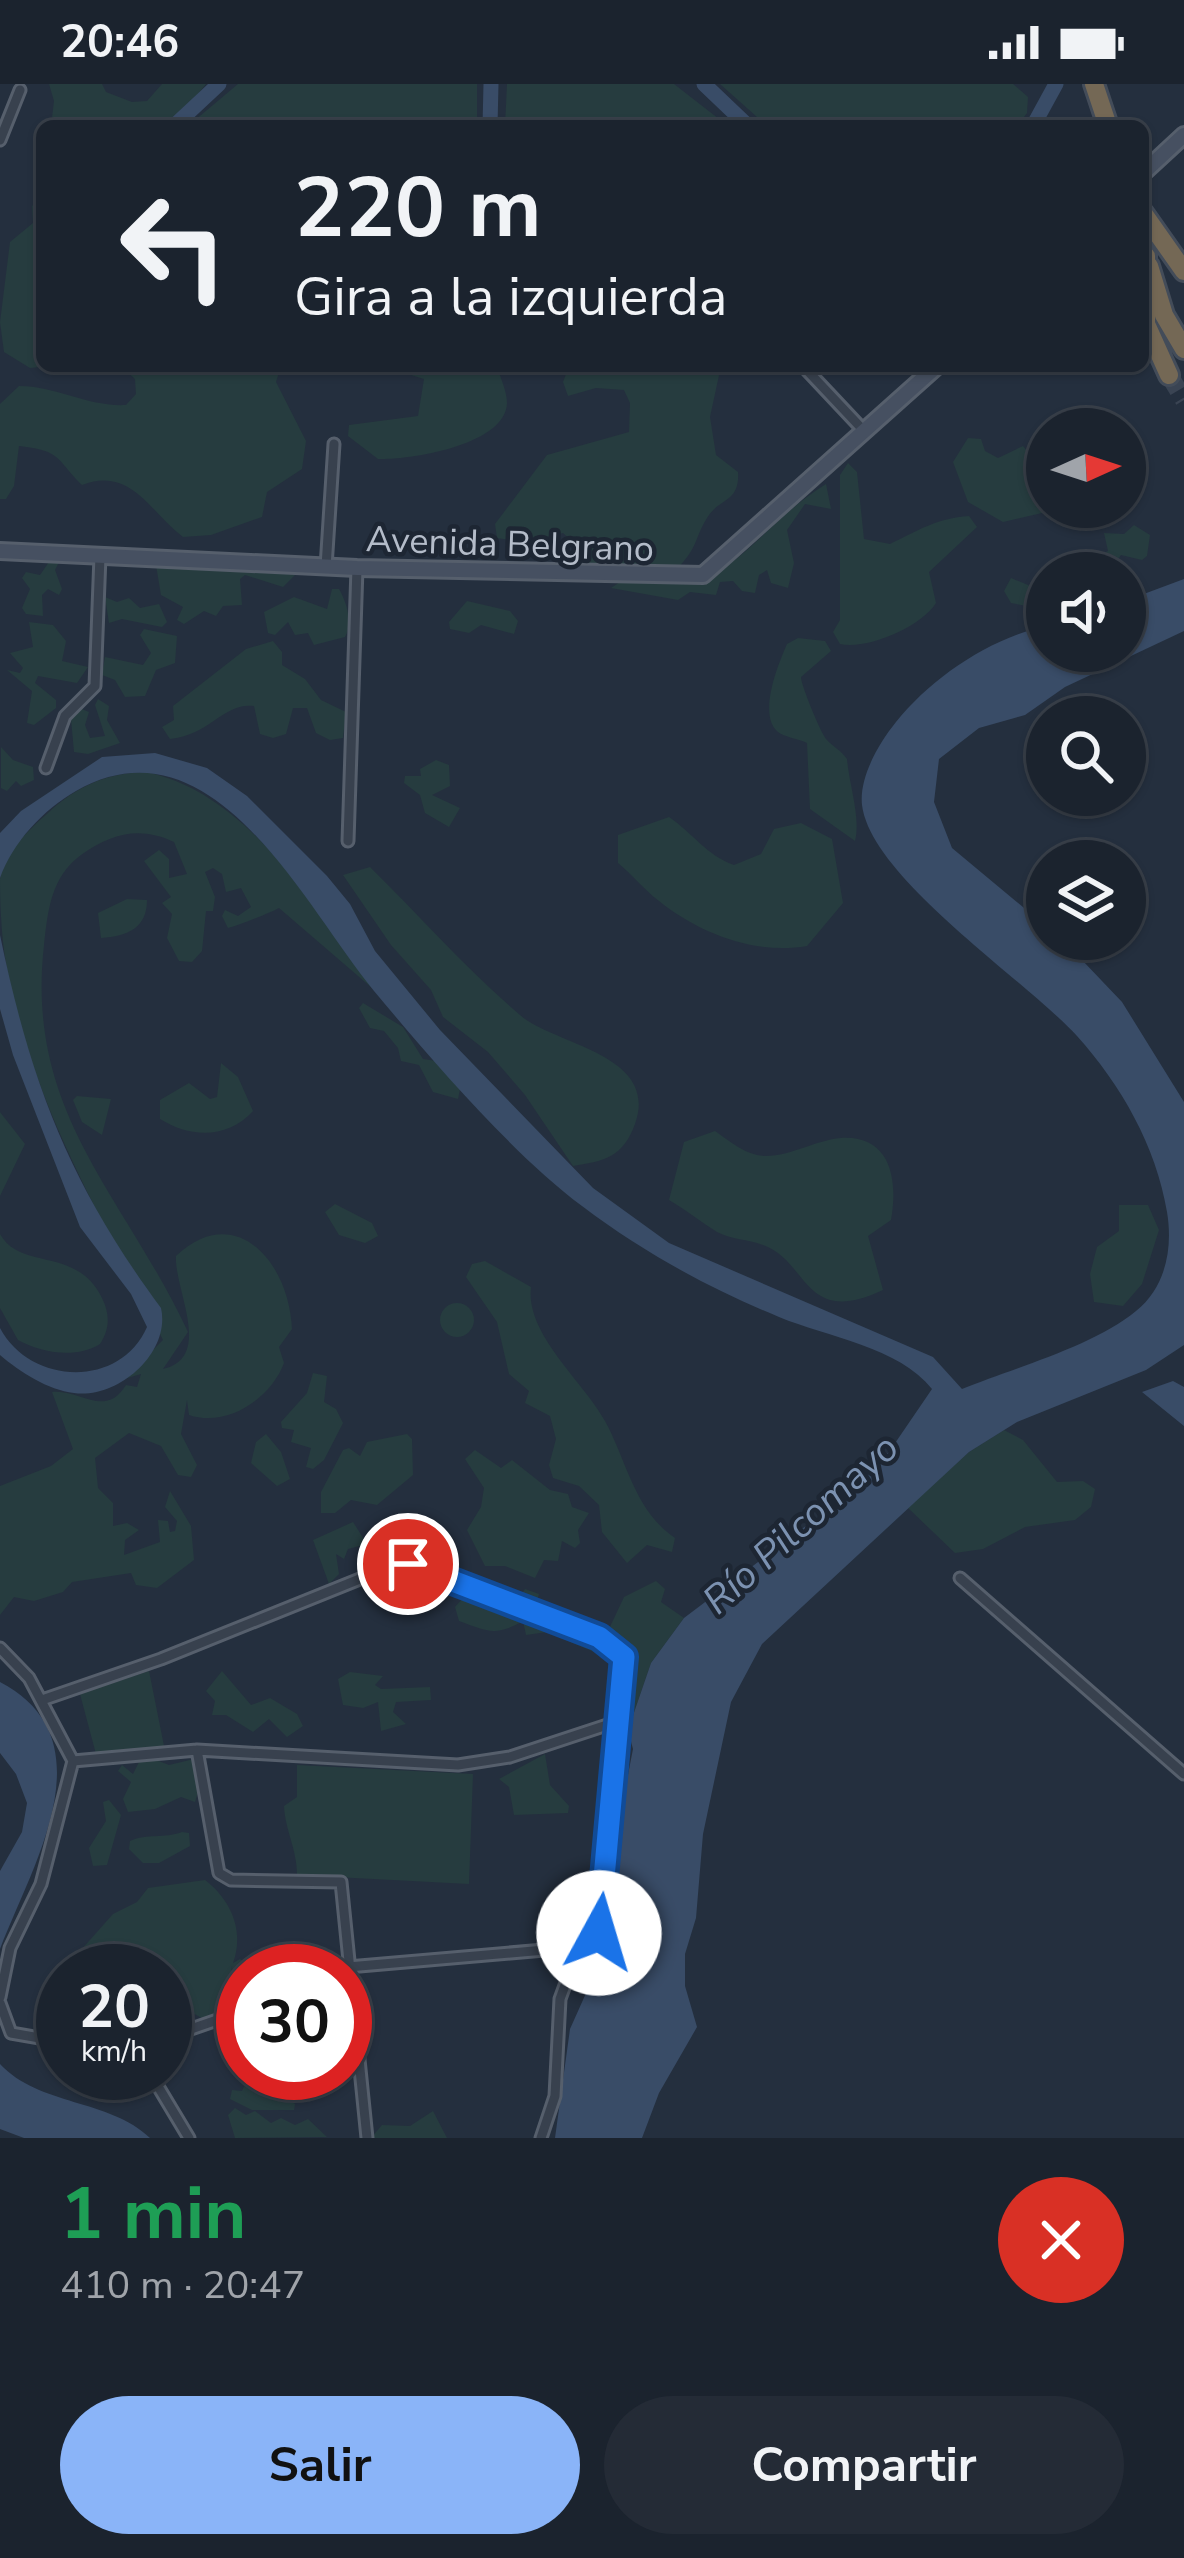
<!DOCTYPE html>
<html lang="es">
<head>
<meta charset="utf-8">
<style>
  body { margin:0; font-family:"Nunito Sans",sans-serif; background:#242b36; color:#f1f3f6; height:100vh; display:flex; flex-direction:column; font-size:45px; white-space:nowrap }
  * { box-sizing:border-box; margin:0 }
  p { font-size:39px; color:#a0a4aa }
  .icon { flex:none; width:66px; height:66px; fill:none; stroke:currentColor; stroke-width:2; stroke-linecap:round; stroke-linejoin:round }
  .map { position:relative; height:2054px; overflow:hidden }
  .drawer { display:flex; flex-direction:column; background:#1b232e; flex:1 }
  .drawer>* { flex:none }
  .guide { position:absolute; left:36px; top:36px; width:1113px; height:252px; border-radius:18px; box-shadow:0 3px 9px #0004,0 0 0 3px #39404a; background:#1b232e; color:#f1f3f6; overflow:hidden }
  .needle { width:78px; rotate:87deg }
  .tools { position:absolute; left:1026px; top:324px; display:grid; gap:24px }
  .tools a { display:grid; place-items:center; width:120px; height:120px; border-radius:50%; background:#1b232e; box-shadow:0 3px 9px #0004,0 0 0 3px #39404a; font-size:60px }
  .speed { position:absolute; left:36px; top:1860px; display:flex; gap:24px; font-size:60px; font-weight:700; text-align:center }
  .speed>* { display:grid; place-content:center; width:156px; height:156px; border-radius:50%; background:#1b232e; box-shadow:0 3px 9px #0004,0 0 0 3px #39404a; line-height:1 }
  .speed small { font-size:30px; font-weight:400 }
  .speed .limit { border:18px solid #d22; background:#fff; color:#111 }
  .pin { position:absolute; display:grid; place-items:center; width:102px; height:102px; color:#fff; margin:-51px; border:6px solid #fff; border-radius:50%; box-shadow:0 3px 12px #0007 }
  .me { position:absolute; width:132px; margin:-66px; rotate:6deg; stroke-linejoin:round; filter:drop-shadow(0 0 9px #0008) }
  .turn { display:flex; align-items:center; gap:42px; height:252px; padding:0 60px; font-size:54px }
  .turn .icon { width:156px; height:156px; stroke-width:2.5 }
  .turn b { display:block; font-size:84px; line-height:102px }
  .round { display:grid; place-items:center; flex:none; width:126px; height:126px; border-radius:63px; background:#242b36 }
  .summary { display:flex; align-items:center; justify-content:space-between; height:204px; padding:0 60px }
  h1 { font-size:72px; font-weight:700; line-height:90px; color:#1e9e55 }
  .action { display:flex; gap:24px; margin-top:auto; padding:24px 60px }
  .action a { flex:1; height:138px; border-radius:72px; background:#8ab4f8; color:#111; font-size:48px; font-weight:700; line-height:138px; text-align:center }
  .action a+a { background:#242b36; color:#f1f3f6 }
  .status { display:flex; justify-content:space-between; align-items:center; height:84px; padding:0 60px; background:#1b232e; direction:ltr }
  .status svg { height:33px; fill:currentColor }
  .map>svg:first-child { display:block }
  .green { fill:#263c3f }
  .water { fill:#394c67 }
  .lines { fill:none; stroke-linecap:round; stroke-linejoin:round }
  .river { stroke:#394c67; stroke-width:15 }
  .highway-tunnel { stroke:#3a4453; stroke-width:18; stroke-dasharray:18 9; stroke-linecap:butt }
  .street-casing { stroke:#565f6c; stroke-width:15 }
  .secondary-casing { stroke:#565f6c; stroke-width:20 }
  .highway-casing { stroke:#434c59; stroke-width:24 }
  .street { stroke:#38414e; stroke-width:9 }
  .secondary { stroke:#465061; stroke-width:14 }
  .highway { stroke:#746855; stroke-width:18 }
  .route-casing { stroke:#114b97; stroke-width:30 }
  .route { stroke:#1a73e8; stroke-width:21 }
  .labels { text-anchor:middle; stroke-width:9; stroke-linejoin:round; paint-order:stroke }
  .street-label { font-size:36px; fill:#b4bcc9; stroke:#1d2633 }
  .water-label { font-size:39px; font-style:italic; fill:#7c92b1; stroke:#1d2633 }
</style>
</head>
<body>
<div class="status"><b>20:46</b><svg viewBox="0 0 49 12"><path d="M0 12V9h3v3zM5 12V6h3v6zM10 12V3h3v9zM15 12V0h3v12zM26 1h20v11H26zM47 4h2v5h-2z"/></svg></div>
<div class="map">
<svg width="1184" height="2054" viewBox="0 0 1184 2054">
  <rect width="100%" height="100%" fill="#242f3e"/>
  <path class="green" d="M49,0H102L106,8L132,18L147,17L162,0H206L172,42H51L54,17Z
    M238,0H477V42H188Z
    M507,0H674L728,42H505Z
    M720,0H1013L1028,13L1027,29L1017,42H767Z
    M42,113V282H49L30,284L4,268L0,238L10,158L33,139L32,122Z
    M121,282H281L276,298L306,357L302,385L267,408L262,433L211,451L183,453C149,427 131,382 82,401C55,374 62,367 19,362L14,402L6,415H0V320L19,302C56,302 88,323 126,321L136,310L135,295Z
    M382,282H497C500,293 507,307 507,319C506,361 410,376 378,375L348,352L349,341L418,332L424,295Z
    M576,282H721L710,333L716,371L738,388C740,419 720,413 707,434C694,455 699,462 677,485L582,484L573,458L563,449L523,458L497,454L495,440L547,371L629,348L630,319L624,306L596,304L568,312L563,298L568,285Z
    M968,354L981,355L985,367L998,374L1023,362L1047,391V423L1074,424L1067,436L1042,429L1003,438L968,418L953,378Z
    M848,379L857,388L864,455L890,460C917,447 937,434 969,432L977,443L929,488L936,519C921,543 867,566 840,560L833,548L840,536V391Z
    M826,400L831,425L805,420L787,446L794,479L788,504L771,499L767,486L759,491L755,509L742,507L733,497L720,498L716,511L690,508L678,516L611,504L623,496C743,511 738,456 826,400Z
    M1134,441L1150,451L1147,472L1142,476L1121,471L1113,482L1116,489L1093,488L1090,476L1108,467L1104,449L1124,450Z
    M61,474L55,486L62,505L59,511L48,505L42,511L43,532L26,530L22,524L30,505L22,494L26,488L40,491L51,475Z
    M156,481L291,486L296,490L283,503L245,491L240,495L242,521L223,522L216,532L204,527L184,540L177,536L183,523L161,511Z
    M1011,494L1047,509V526L1011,519L1004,507Z
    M332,505H339C347,519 353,539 345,553L314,561L308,549L295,551L288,538L275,551L268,549L264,528L294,513L327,525Z
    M105,513L117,518L129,514L140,524L159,520L167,538L162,543L122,535L109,539Z
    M467,517L510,527L518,537L514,550L481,541L469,549L450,545L449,538Z
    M29,538L53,541L66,557L62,577L88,583L77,599L38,592L35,599L56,616V624L34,641L27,639L32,607L7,586L20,589L23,584L10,569L33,563Z
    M144,545L177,552L175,579L156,586L145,612L125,613L115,596L102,591L105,573L143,581L151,569L140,551Z
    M798,554L825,557L831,567L801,593C801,601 820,647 826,655C833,663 841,666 847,675C849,700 861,734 855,757L810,725L807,659C799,655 784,653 778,648C757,631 779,578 787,560Z
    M273,557L282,568V581L305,595L321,616L346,628L343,654L330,656L316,649L307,624H293L286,650L273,654L260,650L254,622C224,618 210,651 170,655L162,643L174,636L173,622L246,565Z
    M98,615L109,622L107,636L120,659L88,670L74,668L71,635L77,623L89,628L85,641L90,654L105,652L95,621Z
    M1,663L13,676L33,683L34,696L21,702L16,697L7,707L1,704Z
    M436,676L449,681L450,702L432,711L460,724L449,743L425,729L420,711L404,699L405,692H421L420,685Z
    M146,688C248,709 316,823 372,904L279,824C272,828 235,843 228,844L222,832L225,826L238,832L251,823L241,804L226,808L222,790L213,784L205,788L215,813L213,827H206L202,867L192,878L179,877L167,854L172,830L162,819L171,813L144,777L159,766L169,775V794L187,790L174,758C140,742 112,749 81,771C51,793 48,826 44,861C25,1029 123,1109 188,1248L163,1285C214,1273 174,1206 176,1172C234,1117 289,1176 292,1245L279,1263L284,1279C271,1314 228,1344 189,1331L187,1316L181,1350L197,1381L191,1393L178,1391L161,1362L129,1349L95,1374L98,1404L113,1419V1442L127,1439L139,1446L125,1456L124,1471L160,1458L158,1436L168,1437L170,1448L175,1447L177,1437L165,1423L170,1407L191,1442L194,1476L157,1504L136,1501L131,1489L72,1498L63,1508L34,1517L14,1513L0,1531V1402L51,1382L73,1365L52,1308C80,1305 105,1335 126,1301L137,1303L141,1290L124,1295L163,1256C104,1137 36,1027 9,895C2,863 0,828 0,795C4,768 29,746 48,729C77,702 107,689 146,688Z
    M669,733C694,750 706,771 734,781L761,770L774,745L801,739L832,755L843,819L807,862C756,871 700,850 659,817C644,806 633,791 618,779V751Z
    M370,783C420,832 467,886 520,931C554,961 660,970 635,1040C623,1073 605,1077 573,1082L525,1011L488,968L443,933L431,906L391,861L343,791Z
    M127,815L147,816C147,844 128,852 101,854L98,829Z
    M363,919L403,943L423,975L437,977L460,1005L458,1015L433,1008L419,981L401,977L398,964L384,947L370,944L359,924Z
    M221,979L238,993L253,1027C228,1055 190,1054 160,1035V1016L189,999L210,1015L217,1013Z
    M77,1012L111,1015L102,1051L82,1038L73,1016Z
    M0,1028L25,1060L0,1112Z
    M715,1047C729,1057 747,1072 766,1072C791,1072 816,1056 841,1054C892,1051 898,1098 891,1136L868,1152L883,1206C803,1244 809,1177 763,1161C747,1155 732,1156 717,1148C701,1138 686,1126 669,1116L684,1058Z
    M335,1120L372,1139L378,1152L365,1159L339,1151L325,1128Z
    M1119,1121H1148L1159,1146L1142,1200L1123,1222L1094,1218L1090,1190L1097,1163L1119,1147Z
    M0,1150C20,1187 77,1162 102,1214C110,1230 110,1245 100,1260C76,1275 42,1269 18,1256L0,1224Z
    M485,1177L531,1203C525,1250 584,1298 605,1337C627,1377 634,1426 675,1454L672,1468L647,1461L627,1479L602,1448L599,1421L579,1402L553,1394L549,1381L556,1355L550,1332L525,1319L529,1307L509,1290L497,1238L466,1193L472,1180Z
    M440 1236a17 17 0 1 1 34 0a17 17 0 1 1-34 0Z
    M313,1289L327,1292L324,1318L336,1325L343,1339L324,1376L313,1385L306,1383L311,1364L291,1358L294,1346L282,1344L281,1338L307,1309Z
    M1004,1346L1023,1356L1057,1398L1083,1397L1095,1405L1091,1423L1075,1436L1025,1443L983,1465L955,1469L907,1423L969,1368Z
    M266,1350L281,1368L290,1395L277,1402L251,1379L256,1358Z
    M407,1350L412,1355L413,1391L377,1421L351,1416L335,1429H321V1408L343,1366L349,1364L360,1372L367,1358Z
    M475,1366L501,1384L512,1376L550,1406L568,1410L572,1423L589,1429L578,1446L580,1459L575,1464L562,1457L558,1477L544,1476L535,1494L505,1482H485L467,1446L481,1423L484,1404L465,1375Z
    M353,1438L367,1460L348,1465L344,1475L336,1470L339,1490L329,1500L313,1456Z
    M656,1497L665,1505L661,1518L684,1534L651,1579L628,1646L623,1640L630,1605L620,1579L547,1548L526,1551L523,1537C495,1553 487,1547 459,1537L455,1523L463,1514L524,1536L529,1528L517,1516L525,1505L539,1510L534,1528L576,1549L580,1544L608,1547L624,1513Z
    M149,1587L164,1662L96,1670L80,1610Z
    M222,1587L251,1621L270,1614L297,1630L303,1642L287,1653L269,1635L253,1648L226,1631H212L215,1617L206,1607Z
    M350,1588L383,1592L375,1601L381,1605L430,1603L431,1616L396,1618L393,1628L406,1640L381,1647L378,1618L363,1624L343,1621L338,1595Z
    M545,1670L550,1701L569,1722L568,1729L514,1731L509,1703L499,1695Z
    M151,1674L169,1681L194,1675L203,1692L195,1718L181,1713L155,1725L128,1728L123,1715L131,1698L118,1687L122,1681L133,1690L139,1678Z
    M297,1681L473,1690L469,1800L297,1791C297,1765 285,1746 284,1722L297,1713Z
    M109,1716L121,1731L107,1781L93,1782L89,1764L106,1737L103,1718Z
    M182,1748L189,1749L190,1762L159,1779H143L129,1765L130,1757C148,1749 163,1755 182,1748Z
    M205,1796C230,1815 245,1846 233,1879L240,1875L248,1881L240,1900L233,1896L232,1882L225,1933L214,1941L177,1920C165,1887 149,1861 107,1877C96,1882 96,1887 82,1887L73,1875L113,1830L137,1818L148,1804Z
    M259,1991L265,1994L258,2007L275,2006L295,2020L294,2026H252L230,2015L232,2006L242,2007L249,1992Z
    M235,2024L246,2031L255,2027L271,2039L281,2034L295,2041L308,2035L327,2053L235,2054L228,2031Z
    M433,2027L447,2054H371L382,2041L410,2042Z"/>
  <path class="water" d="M1184,495V547L1065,603L1025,631L979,644L939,675L934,718L952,764L1047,843V855H1062L1122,918L1184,1018V1261L1146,1286L1017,1338L969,1368L762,1560L731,1618L703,1750L696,1834L685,1870V1902L697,1943L659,2009L642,2054H555L570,1945L612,1851L613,1768L633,1665L628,1646L651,1579L684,1534L831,1423L889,1368L932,1305C899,1263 827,1253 779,1233C708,1204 643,1168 582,1122C511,1069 431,975 374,907C304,822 213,629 76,707C43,726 13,758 0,794V749L21,727L102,673L155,669L207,684L247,712L327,792L350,820L375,867L440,946L593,1104L669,1159L933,1273L962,1305C1014,1284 1094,1262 1136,1227C1166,1203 1173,1164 1167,1128C1156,1062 1121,1001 1077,952C1027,897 871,794 862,721C859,693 879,659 896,638C931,594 991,553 1047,542V567H1125V517Z
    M0,851C31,1000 70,1101 161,1224C171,1268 119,1315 74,1309C48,1306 20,1288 0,1271V1244C30,1301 120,1305 147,1243L131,1210L80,1143L13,971L0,925Z
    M1173,1297L1184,1303V1342L1142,1308Z
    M0,1598C111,1656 31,1783 0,1865V1787L22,1748L27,1719L16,1690L0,1669Z
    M0,1980C39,2022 110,2015 150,2054H24L0,2045Z"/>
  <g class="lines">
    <path class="river" d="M704,0L748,42
      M174,42L219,0
      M490,42L491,0
      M1033,42L1056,0"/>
    <path class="highway-tunnel" d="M1169,291L1184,316"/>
    <g class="street-casing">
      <path id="street" d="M0,56L20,6
        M803,282L865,348
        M326,483L334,360
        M46,684L65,632L95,602L100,472
        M348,757L357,484
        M960,1494L1184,1690
        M0,1564L29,1594L73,1677L41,1800L10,1864L0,1913
        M42,1616L161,1575L397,1480L432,1487L599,1553L624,1573L628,1582L612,1672L603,1838L599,1849L579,1863L560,1915L555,2012L541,2054
        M197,1666L219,1789L231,1796L341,1798L367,2054
        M73,1677L197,1666L458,1681L510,1673L616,1638
        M348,1883L579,1863
        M0,1919L11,1949L63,1958
        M165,1954L243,1927
        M150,1989L189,2054"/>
    </g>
    <g class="secondary-casing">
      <path id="secondary" d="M1143,89L1184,51
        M0,467L357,484L703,491L937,282"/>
    </g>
    <g class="highway-casing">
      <path id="highway" d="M1094,0L1108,42
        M1143,129L1184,187
        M1146,172V240L1169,291
        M1149,182L1164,231L1184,265"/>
    </g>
    <use href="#street" class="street"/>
    <use href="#secondary" class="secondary"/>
    <use href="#highway" class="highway"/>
  </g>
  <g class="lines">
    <g class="route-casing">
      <path id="route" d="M408,1480L599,1553L624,1573L599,1849"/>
    </g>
    <use href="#route" class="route"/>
  </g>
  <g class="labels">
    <g class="street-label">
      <text transform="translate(510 459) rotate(2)" y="13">Avenida Belgrano</text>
    </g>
    <g class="water-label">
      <text transform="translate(800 1439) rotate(-42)" y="14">Río Pilcomayo</text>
    </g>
  </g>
</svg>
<div class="tools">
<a><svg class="needle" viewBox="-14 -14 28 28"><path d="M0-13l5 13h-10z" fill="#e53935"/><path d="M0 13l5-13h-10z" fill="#a0a4aa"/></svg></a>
<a><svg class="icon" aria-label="sound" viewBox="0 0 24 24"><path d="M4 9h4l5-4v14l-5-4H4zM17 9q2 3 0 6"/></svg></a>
<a><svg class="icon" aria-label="search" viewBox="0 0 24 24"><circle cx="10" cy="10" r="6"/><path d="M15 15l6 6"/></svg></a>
<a><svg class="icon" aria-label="layers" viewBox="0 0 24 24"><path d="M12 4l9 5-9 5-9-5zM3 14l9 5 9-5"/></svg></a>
</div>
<div class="speed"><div>20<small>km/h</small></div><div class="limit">30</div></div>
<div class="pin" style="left:408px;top:1480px;background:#d93025"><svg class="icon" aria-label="arrive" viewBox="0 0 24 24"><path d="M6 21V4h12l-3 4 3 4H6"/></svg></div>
<svg class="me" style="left:599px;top:1849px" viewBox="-20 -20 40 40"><circle r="19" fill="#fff"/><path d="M0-13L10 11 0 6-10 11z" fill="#1a73e8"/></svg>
<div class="guide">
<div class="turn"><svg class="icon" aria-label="left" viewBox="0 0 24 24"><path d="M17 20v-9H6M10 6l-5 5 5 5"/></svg><div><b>220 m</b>Gira a la izquierda</div></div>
</div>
</div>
<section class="drawer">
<div class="summary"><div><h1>1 min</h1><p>410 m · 20:47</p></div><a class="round" style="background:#d93025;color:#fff"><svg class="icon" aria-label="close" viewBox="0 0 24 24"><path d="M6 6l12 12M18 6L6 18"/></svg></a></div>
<div class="action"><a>Salir</a><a>Compartir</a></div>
</section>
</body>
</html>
